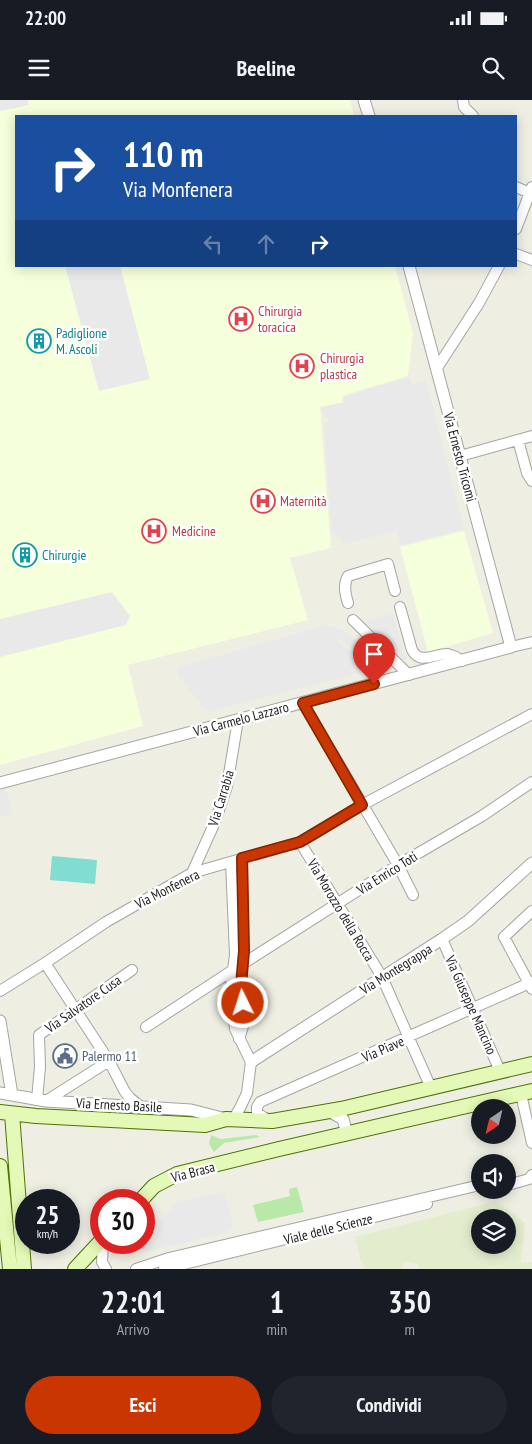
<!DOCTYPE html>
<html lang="it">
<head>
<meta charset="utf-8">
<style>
  body { margin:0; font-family:"PT Sans Narrow",sans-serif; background:#20242c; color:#f1f3f6; height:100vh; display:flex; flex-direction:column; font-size:19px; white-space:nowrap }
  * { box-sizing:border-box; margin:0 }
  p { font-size:16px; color:#9ea1a6 }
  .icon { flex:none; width:28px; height:28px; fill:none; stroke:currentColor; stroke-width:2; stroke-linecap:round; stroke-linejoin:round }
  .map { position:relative; height:1169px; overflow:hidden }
  .side { display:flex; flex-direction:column; background:#171b24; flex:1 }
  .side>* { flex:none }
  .banner { position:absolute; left:15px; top:15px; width:502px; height:152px; border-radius:0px; box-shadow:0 2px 12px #0003; background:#1a4fa0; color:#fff; overflow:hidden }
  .needle { width:32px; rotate:215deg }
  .controls { position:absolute; left:471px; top:999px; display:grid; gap:10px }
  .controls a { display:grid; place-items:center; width:45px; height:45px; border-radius:50%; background:#171b24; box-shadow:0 2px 12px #0003; font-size:25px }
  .speed { position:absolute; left:15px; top:1089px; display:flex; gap:10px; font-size:25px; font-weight:700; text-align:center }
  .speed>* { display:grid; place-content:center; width:65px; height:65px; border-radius:50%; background:#171b24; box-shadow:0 2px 12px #0003; line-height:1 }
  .speed small { font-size:12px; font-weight:400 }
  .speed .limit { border:8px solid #d22; background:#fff; color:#111 }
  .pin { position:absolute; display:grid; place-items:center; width:42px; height:42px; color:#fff; margin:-51px -21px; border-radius:50% 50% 50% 0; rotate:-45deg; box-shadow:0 0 5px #0007 }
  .pin .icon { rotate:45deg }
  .me { position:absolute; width:55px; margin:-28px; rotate:356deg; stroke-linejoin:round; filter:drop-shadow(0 0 4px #0008) }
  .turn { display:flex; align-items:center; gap:18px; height:105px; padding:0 25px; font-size:22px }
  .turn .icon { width:65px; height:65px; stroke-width:2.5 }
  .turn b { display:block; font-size:35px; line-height:42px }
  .lanes { display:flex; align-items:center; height:48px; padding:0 25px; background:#0003; justify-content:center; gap:25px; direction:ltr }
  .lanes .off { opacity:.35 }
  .eta { display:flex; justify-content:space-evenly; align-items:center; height:85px; text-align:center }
  .eta b { font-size:30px; font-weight:700; line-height:35px }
  .cta { display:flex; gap:10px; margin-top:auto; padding:10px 25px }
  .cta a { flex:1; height:58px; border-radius:30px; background:#c93601; color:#fff; font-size:20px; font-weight:700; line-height:58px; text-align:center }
  .cta a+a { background:#20242c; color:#f1f3f6 }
  .status { display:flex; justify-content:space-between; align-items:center; height:35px; padding:0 25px; background:#171b24; direction:ltr }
  .status svg { height:14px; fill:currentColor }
  header { display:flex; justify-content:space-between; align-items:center; height:65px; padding:0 25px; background:#171b24; font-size:22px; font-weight:700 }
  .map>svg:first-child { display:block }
  .education { fill:#f6ffdc }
  .farmland { fill:#e3edce; fill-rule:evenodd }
  .grass { fill:#b8e9a9 }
  .pitch { fill:#81ddd2 }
  .parking { fill:#e9e9e9 }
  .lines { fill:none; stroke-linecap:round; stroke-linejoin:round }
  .minor-casing { stroke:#a4a4a4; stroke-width:12 }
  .tertiary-casing { stroke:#a4a4a4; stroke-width:13 }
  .secondary-casing { stroke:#4b7305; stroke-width:16 }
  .minor { stroke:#fff; stroke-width:10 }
  .tertiary { stroke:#fff; stroke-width:11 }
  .secondary { stroke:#e4f9b7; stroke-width:14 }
  .route-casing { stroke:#832301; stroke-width:12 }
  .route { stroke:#c93601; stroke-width:9 }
  .labels { text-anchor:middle; stroke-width:5; stroke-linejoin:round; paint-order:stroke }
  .health-label { font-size:14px; fill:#be3a42; stroke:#fff; text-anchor:start }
  .culture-label { font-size:14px; fill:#0d838f; stroke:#fff; text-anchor:start }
  .street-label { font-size:14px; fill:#1d1d1d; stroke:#fff }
  .service-label { font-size:14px; fill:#4e5e75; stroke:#fff; text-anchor:start }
</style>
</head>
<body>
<div class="status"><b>22:00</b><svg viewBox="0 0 49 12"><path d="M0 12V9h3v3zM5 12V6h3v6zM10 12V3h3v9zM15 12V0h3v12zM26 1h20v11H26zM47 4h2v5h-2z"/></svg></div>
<header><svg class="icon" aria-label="menu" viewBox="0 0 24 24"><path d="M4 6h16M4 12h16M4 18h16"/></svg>Beeline<svg class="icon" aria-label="search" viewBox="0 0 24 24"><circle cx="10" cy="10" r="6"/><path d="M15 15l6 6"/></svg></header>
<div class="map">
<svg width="532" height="1169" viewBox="0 0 532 1169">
  <rect width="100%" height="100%" fill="#eeeee3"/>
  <path class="education" d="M27,0H350L354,16H16V166H395L413,233L408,276L345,295L342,297L343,302L320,307L331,448L290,458L308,520L128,565L143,626L0,665V11L28,5Z
    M464,431L493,533L428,552L400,447Z"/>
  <path class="farmland" d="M497,1101L525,1123L521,1162H532V1169H419L417,1164L405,1162L402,1169H365L361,1161L355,1137ZM480,1118H508V1145H480Z"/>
  <path class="grass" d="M211,1035L221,1039L256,1035L260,1037L224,1043L214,1052L209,1044Z
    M297,1087L304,1112L258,1122L253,1105L290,1096L289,1089Z"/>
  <path class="pitch" d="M52,756L97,760L95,784L50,780Z"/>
  <path class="parking" d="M0,0H27L29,5L0,11Z
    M65,166H120L150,279L99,291Z
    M409,277L412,285L426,281L464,429L401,445L396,430L342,445L341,438L332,433L324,324L330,321L322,313V308L344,303L343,298L346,296Z
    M112,492L130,516L126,525L0,557V519Z
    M393,514L404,552L408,559L403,560L363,522Z
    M326,525L342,530L364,546L358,553L338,538L336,540L371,567L367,571L210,611L205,609L177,574L178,568Z
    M3,689L8,694L12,714L0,717V691Z
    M224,1092L233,1125L228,1132L141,1153L136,1143L144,1142V1135L178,1102Z"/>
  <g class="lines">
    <g class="minor-casing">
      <path id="minor" d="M463,0L464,7L473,16
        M516,87L530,93
        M516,129L532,87
        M516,154L532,160
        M437,268L479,203L499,166
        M518,340L527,373L532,381
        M460,356L532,336
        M348,503C345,494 343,485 348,476L388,464L395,491
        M400,507L412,550C420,565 434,554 447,554C452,555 458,558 462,561
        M353,520L409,575
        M511,547L532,542
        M303,603L398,765L413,795
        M300,742L382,877L431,988
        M192,773L215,722L227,686L238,620
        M442,839L500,971
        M45,863L109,961L125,992L130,998L141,1007
        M532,889L504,837L532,811
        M0,891L45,863L106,822L192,773L300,742L362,705L532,614
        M146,927L233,870L235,855L231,762
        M239,939L245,920L241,885L243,851L242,758
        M521,994L532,1043
        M37,1000L40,967L39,935L132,870
        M46,1001L109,961
        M233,1020L240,1008L247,993L251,962L235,929L231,886L233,870L398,765L482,716L532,682
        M268,1020L257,1013V1007L260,1002L532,882
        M508,1085L529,1079L532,1075
        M103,1142L102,1162L106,1169
        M136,1169L169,1158L480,1085
        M164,1169L427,1104"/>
    </g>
    <g class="tertiary-casing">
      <path id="tertiary" d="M364,0L369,16
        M0,683L511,547L409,166
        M0,921L12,995
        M251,962L442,839L468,821L532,763
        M0,993L46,1001L191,1010L226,1019
        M329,1011L343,1019L347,1034"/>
    </g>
    <g class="secondary-casing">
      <path id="secondary" d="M0,1012L36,1016L205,1025L226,1019L272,1021L341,1009L532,964
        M12,1014L24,1169
        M0,1066L10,1169
        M141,1100L154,1086L177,1074L279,1049L532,991
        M75,1169L101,1141"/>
    </g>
    <use href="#minor" class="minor"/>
    <use href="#tertiary" class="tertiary"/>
    <use href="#secondary" class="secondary"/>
  </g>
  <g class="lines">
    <g class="route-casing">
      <path id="route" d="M243,903L241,885L244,851L242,758L300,742L362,705L303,603L374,584"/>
    </g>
    <use href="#route" class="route"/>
  </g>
  <defs>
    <g id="hospital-ring" transform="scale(1.25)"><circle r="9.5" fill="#fff" stroke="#e0444e" stroke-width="1.5"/><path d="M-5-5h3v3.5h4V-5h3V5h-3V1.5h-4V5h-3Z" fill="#e0444e"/></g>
    <g id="building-ring" transform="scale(1.25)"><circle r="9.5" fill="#fff" stroke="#0f9aa8" stroke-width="1.5"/><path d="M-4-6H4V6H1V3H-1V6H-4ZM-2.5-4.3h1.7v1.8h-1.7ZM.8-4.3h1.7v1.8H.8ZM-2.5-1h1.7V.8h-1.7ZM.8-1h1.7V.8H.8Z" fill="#0f9aa8"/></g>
    <g id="civic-ring" transform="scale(1.25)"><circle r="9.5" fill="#fff" stroke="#5c6f8a" stroke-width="1.5"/><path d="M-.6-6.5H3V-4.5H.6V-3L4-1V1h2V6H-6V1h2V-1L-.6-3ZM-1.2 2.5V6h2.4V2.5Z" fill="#5c6f8a"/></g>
  </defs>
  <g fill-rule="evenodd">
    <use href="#hospital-ring" x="241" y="219"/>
    <use href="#building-ring" x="39" y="241"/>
    <use href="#hospital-ring" x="302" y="266"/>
    <use href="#hospital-ring" x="263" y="401"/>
    <use href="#hospital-ring" x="154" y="431"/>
    <use href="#building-ring" x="25" y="455"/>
    <use href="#civic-ring" x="65" y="956"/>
  </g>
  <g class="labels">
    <g class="health-label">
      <text x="258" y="216">Chirurgia<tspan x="258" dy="16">toracica</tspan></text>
      <text x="320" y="263">Chirurgia<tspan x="320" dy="16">plastica</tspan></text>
      <text x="280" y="406">Maternità</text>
      <text x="172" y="436">Medicine</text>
    </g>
    <g class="culture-label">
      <text x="56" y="238">Padiglione<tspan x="56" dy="16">M. Ascoli</tspan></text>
      <text x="42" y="460">Chirurgie</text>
    </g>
    <g class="street-label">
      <text transform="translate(460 357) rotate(75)" y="5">Via Ernesto Tricomi</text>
      <text transform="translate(241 619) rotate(-15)" y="5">Via Carmelo Lazzaro</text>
      <text transform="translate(221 698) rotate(-73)" y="5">Via Carrabia</text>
      <text transform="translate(387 773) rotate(-32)" y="5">Via Enrico Toti</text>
      <text transform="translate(167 789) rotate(-27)" y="5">Via Monfenera</text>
      <text transform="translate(341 810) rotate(59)" y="5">Via Morozzo della Rocca</text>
      <text transform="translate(396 869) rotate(-32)" y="5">Via Montegrappa</text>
      <text transform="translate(83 904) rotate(-35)" y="5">Via Salvatore Cusa</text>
      <text transform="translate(471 905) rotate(66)" y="5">Via Giuseppe Mancino</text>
      <text transform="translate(383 949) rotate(-24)" y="5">Via Piave</text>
      <text transform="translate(119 1005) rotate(3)" y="5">Via Ernesto Basile</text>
      <text transform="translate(193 1072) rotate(-15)" y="5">Via Brasa</text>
      <text transform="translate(328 1129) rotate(-14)" y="5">Viale delle Scienze</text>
    </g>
    <g class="service-label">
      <text x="82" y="961">Palermo 11</text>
    </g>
  </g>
</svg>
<div class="controls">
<a><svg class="needle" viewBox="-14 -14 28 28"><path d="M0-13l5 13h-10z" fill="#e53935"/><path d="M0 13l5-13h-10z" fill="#9ea1a6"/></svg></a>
<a><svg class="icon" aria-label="sound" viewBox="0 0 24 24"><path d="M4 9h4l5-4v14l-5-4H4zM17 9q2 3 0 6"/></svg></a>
<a><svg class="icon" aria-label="layers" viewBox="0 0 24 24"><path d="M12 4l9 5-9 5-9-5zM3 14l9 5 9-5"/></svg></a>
</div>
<div class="speed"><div>25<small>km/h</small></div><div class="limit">30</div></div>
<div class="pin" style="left:374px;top:584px;background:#d93025"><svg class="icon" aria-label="arrive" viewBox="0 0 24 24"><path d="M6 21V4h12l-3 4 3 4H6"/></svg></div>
<svg class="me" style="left:243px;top:903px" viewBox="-20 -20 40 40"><circle r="17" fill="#c93601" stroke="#fff" stroke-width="3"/><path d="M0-11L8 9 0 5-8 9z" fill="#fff"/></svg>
<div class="banner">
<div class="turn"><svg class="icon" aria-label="right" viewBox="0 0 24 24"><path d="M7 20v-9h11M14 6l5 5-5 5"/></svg><div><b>110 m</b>Via Monfenera</div></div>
<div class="lanes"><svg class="icon off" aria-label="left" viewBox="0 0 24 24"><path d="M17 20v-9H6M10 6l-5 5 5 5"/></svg><svg class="icon off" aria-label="ahead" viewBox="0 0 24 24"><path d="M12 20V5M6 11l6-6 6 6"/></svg><svg class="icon" aria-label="right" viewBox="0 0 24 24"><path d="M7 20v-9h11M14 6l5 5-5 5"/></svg></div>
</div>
</div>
<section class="side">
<div class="eta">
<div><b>22:01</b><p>Arrivo</p></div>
<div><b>1</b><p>min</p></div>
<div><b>350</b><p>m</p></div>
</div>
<div class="cta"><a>Esci</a><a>Condividi</a></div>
</section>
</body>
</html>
